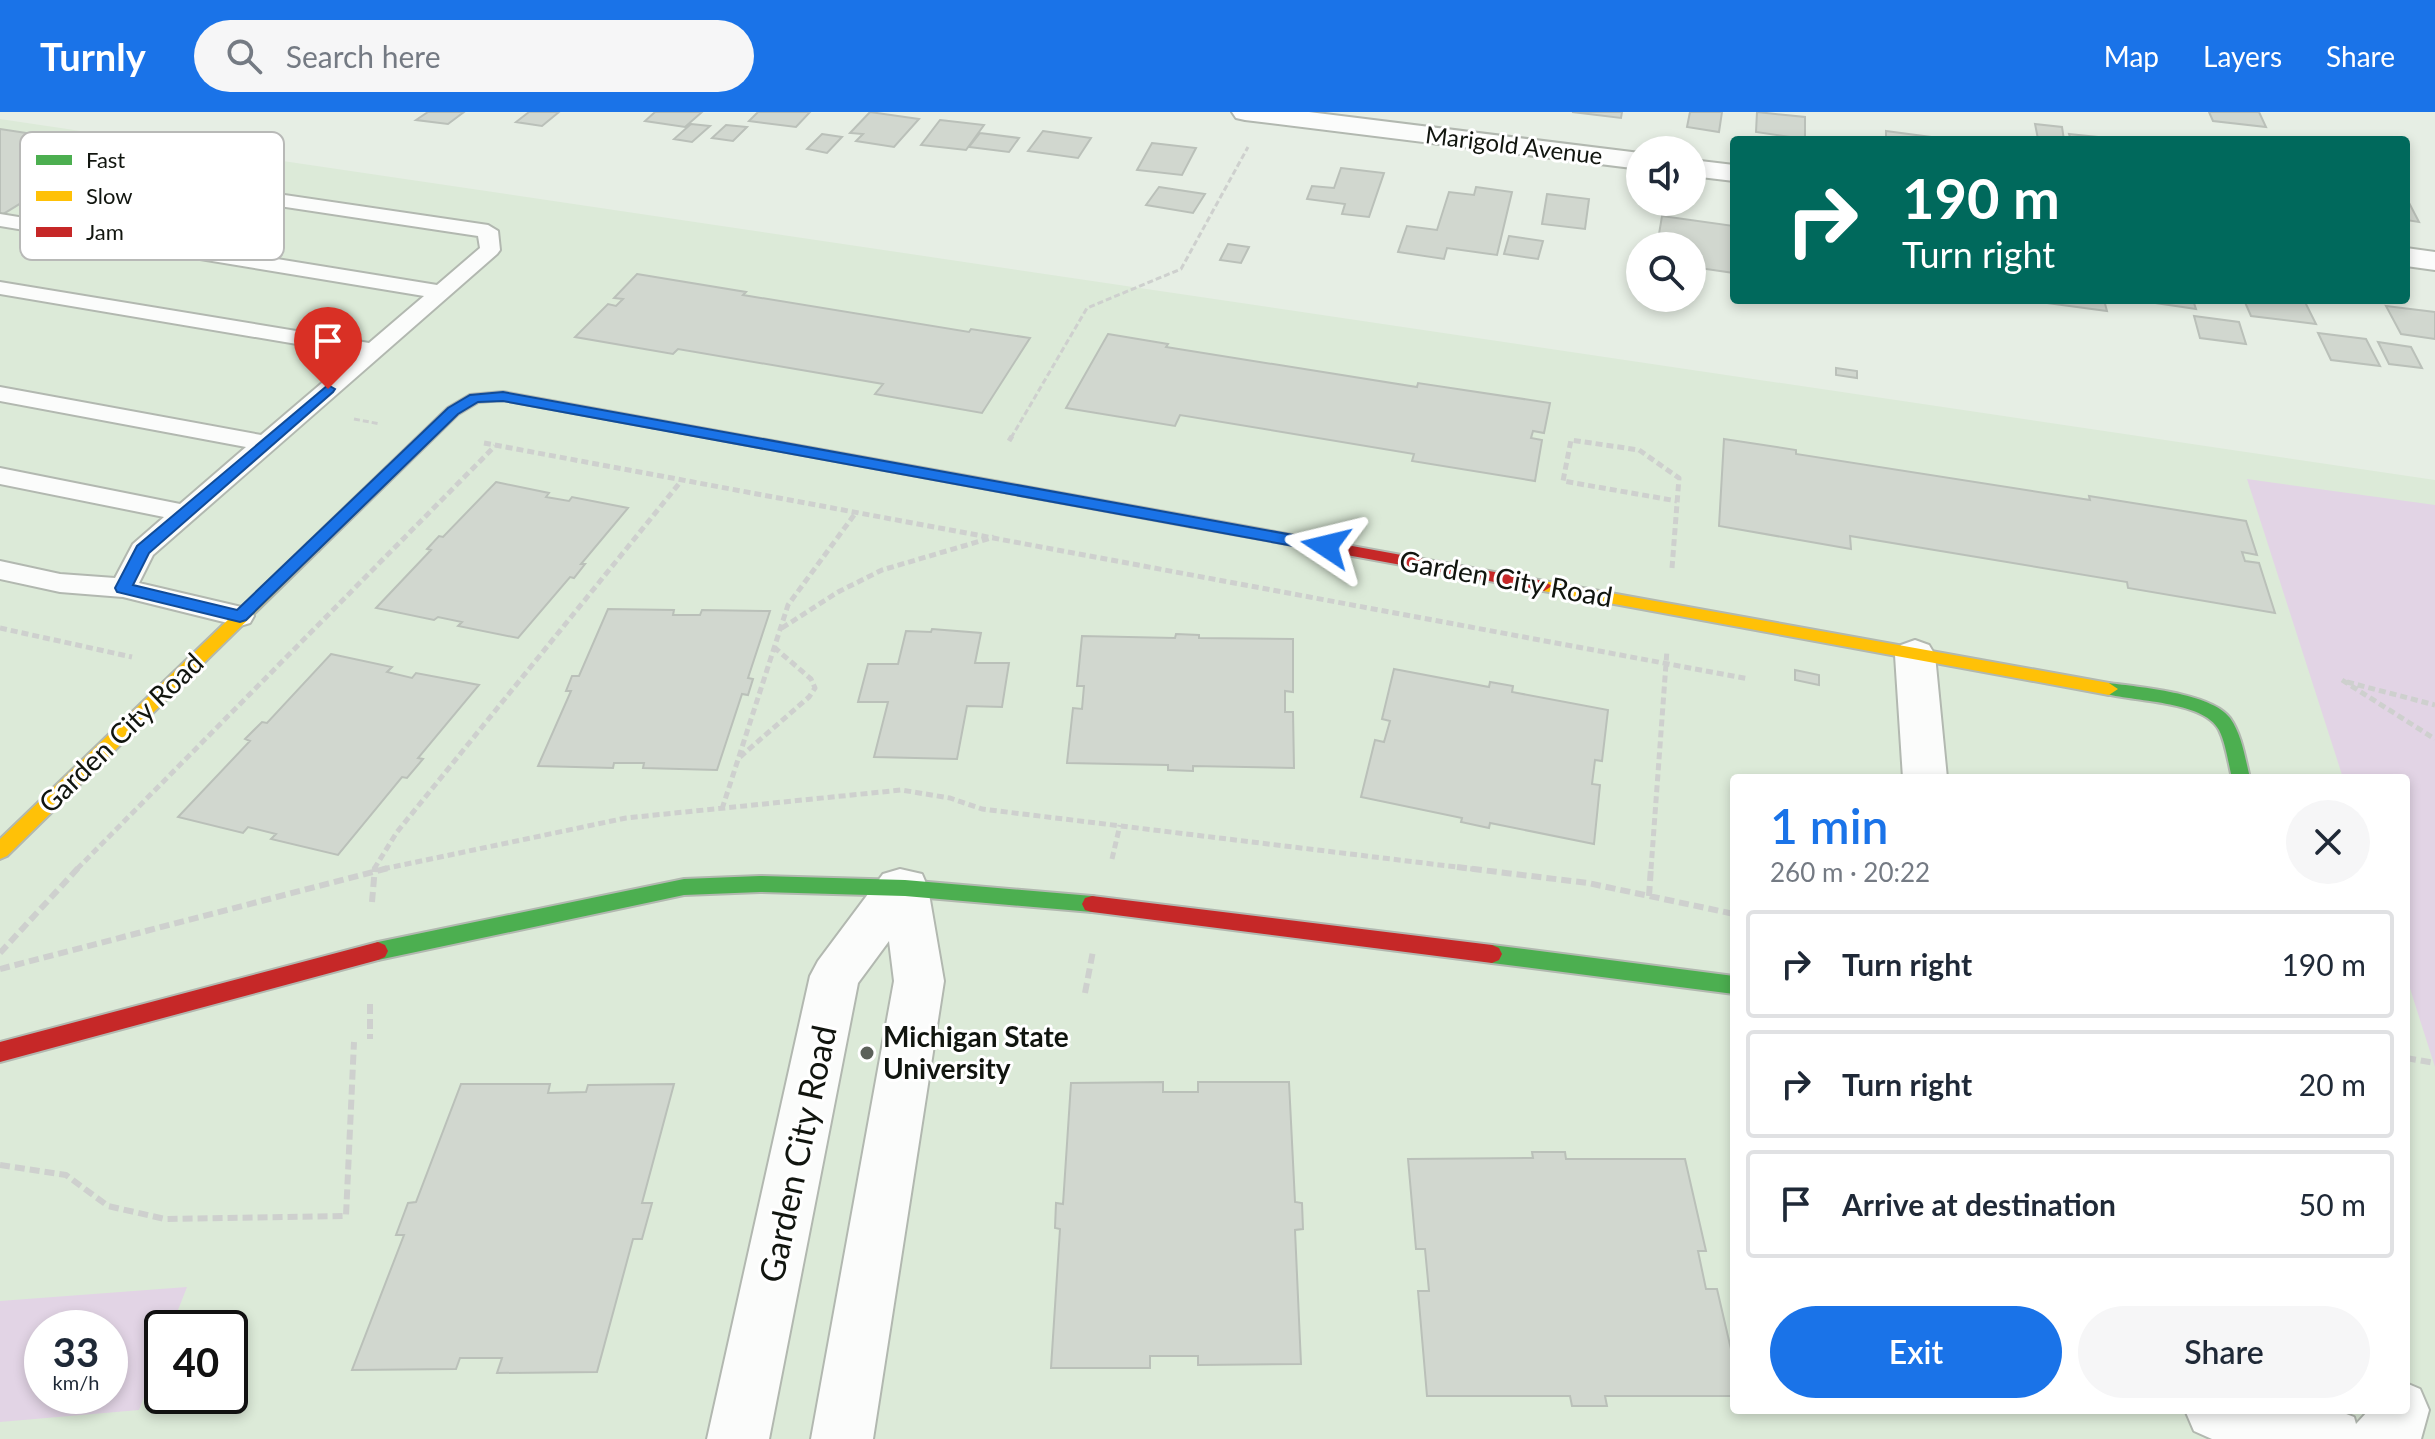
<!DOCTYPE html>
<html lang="en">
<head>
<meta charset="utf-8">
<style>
  body { margin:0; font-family:Lato,sans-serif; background:#f6f6f7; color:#1f2937; height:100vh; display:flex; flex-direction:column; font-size:30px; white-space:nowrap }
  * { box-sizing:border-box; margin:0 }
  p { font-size:26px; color:#747a83 }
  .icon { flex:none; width:44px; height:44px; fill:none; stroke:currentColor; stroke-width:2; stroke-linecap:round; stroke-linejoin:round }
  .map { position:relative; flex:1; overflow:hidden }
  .side { position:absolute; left:1730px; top:662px; width:680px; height:640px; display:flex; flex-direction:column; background:#fff; border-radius:8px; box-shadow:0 4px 12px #0003 }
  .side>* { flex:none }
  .guide { position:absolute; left:1730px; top:24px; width:680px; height:168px; border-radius:8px; box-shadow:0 4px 12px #0003; background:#00695c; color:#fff; overflow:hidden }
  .controls { position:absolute; left:1626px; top:24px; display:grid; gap:16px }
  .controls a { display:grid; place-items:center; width:80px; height:80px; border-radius:50%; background:#fff; box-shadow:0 4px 12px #0003; font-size:40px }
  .speed { position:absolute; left:24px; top:1198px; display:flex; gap:16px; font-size:40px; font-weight:700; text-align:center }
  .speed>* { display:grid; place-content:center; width:104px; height:104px; border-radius:50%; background:#fff; box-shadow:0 4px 12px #0003; line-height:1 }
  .speed small { font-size:20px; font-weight:400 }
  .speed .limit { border:4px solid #111; border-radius:12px; background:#fff; color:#111 }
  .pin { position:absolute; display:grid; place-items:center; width:68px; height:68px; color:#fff; margin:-82px -34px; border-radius:50% 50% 50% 0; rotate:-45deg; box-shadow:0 0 8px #0007 }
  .pin .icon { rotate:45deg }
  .me { position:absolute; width:88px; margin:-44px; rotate:280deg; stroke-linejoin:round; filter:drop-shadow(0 0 6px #0008) }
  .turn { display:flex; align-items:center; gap:28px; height:168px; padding:0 40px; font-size:36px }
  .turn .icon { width:104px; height:104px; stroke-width:2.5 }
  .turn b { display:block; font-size:56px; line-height:68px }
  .round { display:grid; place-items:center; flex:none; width:84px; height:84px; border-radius:42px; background:#f6f6f7 }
  .headline { display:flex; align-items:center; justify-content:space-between; height:136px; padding:0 40px }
  h1 { font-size:48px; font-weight:600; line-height:60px; color:#1a73e8 }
  .button { display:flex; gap:16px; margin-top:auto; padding:16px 40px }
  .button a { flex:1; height:92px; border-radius:48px; background:#1a73e8; color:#fff; font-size:32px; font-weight:600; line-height:92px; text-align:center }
  .button a+a { background:#f6f6f7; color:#1f2937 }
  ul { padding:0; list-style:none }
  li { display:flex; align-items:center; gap:24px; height:108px; margin:0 16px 12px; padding:0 24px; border:4px solid #e0e1e3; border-radius:8px }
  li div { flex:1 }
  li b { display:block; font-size:30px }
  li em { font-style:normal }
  header { display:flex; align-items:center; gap:48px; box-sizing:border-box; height:112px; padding:0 40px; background:#1a73e8; color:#fff }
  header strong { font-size:38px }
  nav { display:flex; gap:44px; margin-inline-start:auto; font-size:28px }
  .search { width:560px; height:72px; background:#f6f6f7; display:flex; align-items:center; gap:20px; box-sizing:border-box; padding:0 28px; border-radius:44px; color:#747a83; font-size:30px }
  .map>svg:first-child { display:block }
  .built { fill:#dcead8; fill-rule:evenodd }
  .green { fill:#e2d4e5; fill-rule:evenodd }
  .building { fill:#d1d7cf; stroke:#bac0b9; stroke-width:2 }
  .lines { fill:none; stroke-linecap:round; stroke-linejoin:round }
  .lane-casing { stroke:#b2b8b0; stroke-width:4 }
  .street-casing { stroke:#b2b8b0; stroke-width:4 }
  .fast-casing { stroke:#b2b8b0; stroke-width:4 }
  .slow-casing { stroke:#b2b8b0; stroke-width:4 }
  .jam-casing { stroke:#b2b8b0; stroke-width:4 }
  .path-far2 { stroke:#ced0ce; stroke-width:3; stroke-dasharray:6 3; stroke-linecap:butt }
  .path-far1 { stroke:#ced0ce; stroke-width:5; stroke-dasharray:7 4; stroke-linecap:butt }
  .path { stroke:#ced0ce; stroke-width:6; stroke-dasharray:10 5; stroke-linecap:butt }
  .lane { fill:#fbfcfb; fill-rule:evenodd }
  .street { fill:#fbfcfb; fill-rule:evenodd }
  .fast { fill:#4caf50; fill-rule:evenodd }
  .slow { fill:#ffc107; fill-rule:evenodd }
  .jam { fill:#c62828; fill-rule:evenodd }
  .route { fill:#1a73e8; stroke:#114b97; stroke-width:2 }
  .poi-dot { fill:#5c615a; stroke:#fff; stroke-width:3 }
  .labels { text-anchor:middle; stroke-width:6; stroke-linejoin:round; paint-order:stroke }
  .far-street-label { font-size:24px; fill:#11150f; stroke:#fff }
  .street-label { font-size:28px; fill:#11150f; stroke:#fff }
  .poi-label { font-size:28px; font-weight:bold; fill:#11150f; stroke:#fff; text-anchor:start }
  .near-street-label { font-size:34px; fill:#11150f; stroke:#fff }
  .key { fill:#fff; stroke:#b8b9b7; stroke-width:2 }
  .key-label { font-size:22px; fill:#11150f }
</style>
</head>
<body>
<header>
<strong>Turnly</strong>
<div class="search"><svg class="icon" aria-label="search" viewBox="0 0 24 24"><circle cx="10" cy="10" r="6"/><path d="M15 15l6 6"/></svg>Search here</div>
<nav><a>Map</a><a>Layers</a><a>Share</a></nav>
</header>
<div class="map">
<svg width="2435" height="1327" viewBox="0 0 2435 1327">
  <rect width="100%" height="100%" fill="#e6eee4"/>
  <path class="built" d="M0,7L2435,368V1327H0ZM1734,666H2406V1298H1734ZM42,1216H110V1284H42ZM162,1216H230V1284H162Z"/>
  <path class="green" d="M2247,367L2435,393V955L2406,864V666H2343Z
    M187,1175L171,1216H162V1239L139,1298L0,1310V1189ZM42,1216H110V1284H42Z"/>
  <path class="building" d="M428,0H464L448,12L416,8Z
    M529,0H559L542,14L516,10Z
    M655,0H702L685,15L645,9Z
    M758,0H810L796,15L749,9Z
    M870,0L919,7L894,35L856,29L863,22L850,21Z
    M1572,0H1622L1621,6Z
    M1690,0H1722L1719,20L1687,15Z
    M1757,0L1805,5V27L1756,20Z
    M2209,0H2259L2266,15L2213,9Z
    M940,8L984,13L966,38L921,33Z
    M691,12L710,14L692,30L674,27Z
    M2035,12L2062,15L2064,28L2038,27Z
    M726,13L747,15L733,29L712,26Z
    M0,17L79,29L117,32L0,104Z
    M1043,19L1091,26L1078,46L1028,39Z
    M1886,19L1954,28H1886Z
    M980,21L1019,26L1009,40L969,35Z
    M822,22L842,25L827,41L807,37Z
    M2069,22L2107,26V28H2071Z
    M1152,31L1196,36L1182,63L1137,58Z
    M1341,56L1384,61L1369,105L1342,102L1345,92L1307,87L1312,74L1334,76Z
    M1159,75L1205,82L1193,101L1146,93Z
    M1476,75L1512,80L1497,143L1447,136L1444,147L1398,140L1407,114L1437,118L1449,80L1474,83Z
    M1547,82L1589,87L1585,117L1542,112Z
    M2406,85L2419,110L2406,108Z
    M1662,104L1734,114V161L1692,155V134H1657Z
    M1509,124L1543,129L1538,147L1504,142Z
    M1228,132L1249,135L1241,151L1220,148Z
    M637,162L746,180L743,183L969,220L971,217L1030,226L982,301L875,282L883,272L678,237L673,242L575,225L608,192L616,194L623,187L614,186Z
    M2025,188H2104L2107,199Z
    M2135,188H2193L2196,197Z
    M2244,188H2304L2316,212L2251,204Z
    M2386,194L2435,200V227L2401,222Z
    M2194,204L2239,210L2246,232L2200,226Z
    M2318,221L2366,227L2380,254L2331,248Z
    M1108,222L1168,232L1166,235L1417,275L1418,271L1550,291L1544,321L1533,319L1531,326L1542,328L1535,369L1412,349L1414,342L1180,303L1175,314L1066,296Z
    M2378,230L2411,235L2422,256L2389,252Z
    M1836,256L1857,259V266L1836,263Z
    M1724,327L1796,338V342L2090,388L2089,384L2246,409L2257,443L2242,440L2245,449L2259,451L2275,501L2128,476L2127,470L1850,424L1851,437L1719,414Z
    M496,370L549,381L546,385L569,389L572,385L628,396L581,452H585L574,466L570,465L518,526L458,514L462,510L438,505L434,508L376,496L431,438L427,437L439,424L443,425Z
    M608,497L674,498L673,503H700L702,498L770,499L748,566L753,567L748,583L742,582L717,658L643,656L644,651H614L613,656L538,654L571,579H566L572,564H579Z
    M932,517L981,521L975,551H1009L1002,595L967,594L957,647L874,645L888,590H858L868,552H898L906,519L931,520Z
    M1176,522L1199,523V526L1293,527V580L1285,579V600H1293L1294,656L1193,654V659L1168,658V653L1067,651L1073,596L1082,597L1084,574H1077L1082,524L1175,526Z
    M331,542L392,555L387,560L412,566L416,561L479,573L418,646L423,647L407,666L402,665L338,743L271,727L276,722L248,715L243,721L178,705L250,629L245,627L262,610L267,611Z
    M1394,557L1489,575L1490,570L1513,574L1512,580L1608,598L1602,649L1595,648L1592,672L1600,673L1594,732L1490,711L1489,716L1461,710L1462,706L1361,685L1375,628L1384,630L1390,609L1382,607Z
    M1795,558L1819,563V573L1795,568Z
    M1163,970V980H1198V970H1289L1295,1090L1302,1091L1303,1117L1295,1118L1301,1252L1198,1253V1244H1150V1256H1051L1060,1117L1055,1116L1056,1091L1063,1092L1071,971Z
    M461,972H550L548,981L586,980L588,973L674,972L642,1091H652L642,1127H633L597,1260L497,1261L502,1246H460L456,1257L352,1258L404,1123H396L408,1091L416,1090Z
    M1532,1040H1565L1566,1047H1685L1706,1139H1698L1706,1177H1717L1734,1250V1284H1605L1607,1294H1572L1570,1284H1427L1418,1179H1429L1425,1137H1416L1408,1047L1533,1046Z"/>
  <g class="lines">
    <g class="lane-casing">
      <path id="lane" d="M74,52L488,113L498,119L500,138L497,142L153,443L139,471L250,497L254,504L250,511L240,514L123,485L60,480L0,467V449L60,462L115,466L133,432L164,405L0,372V356L180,392L246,335L0,289V275L261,323L356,242L0,182V170L369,231L424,184L0,114V102L437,173L480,136L478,124L67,62L64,58Z"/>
    </g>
    <g class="street-casing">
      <path id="street" d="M1232,0H1309L1640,41V57L1245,8L1236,6Z
        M1692,48L1734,53V69L1692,64Z
        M2406,136L2435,140V158L2406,154Z
        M1915,528L1929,533L1935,543L1947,666H1903L1895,543L1901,533Z
        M900,757L922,762L928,776L944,869L873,1327H811L894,869L889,829L858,871L769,1327H707L810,864L818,849L883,762Z
        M2406,1271L2420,1277L2429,1298L2421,1327H2212L2194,1319L2185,1298H2336L2354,1305L2356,1312L2369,1298H2406Z"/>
    </g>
    <g class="fast-casing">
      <path id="fast" d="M503,280L656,308L663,312L656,316L503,288L478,290L458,302L318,439H308L305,435L308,431L448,296L470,283Z
        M2109,571C2138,575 2212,581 2230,606C2242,623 2245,646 2250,666H2232C2228,650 2226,632 2219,618C2203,588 2132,590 2103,581L2100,577L2103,573Z
        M760,764L905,768L1092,784L1099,786L1102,792L1099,798L1092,800L905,784L760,780L684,783L378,848L371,845L368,839L371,833L378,830L684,767Z
        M1492,833L1734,864V882L1492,851L1485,848L1482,842L1485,836Z"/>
    </g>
    <g class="slow-casing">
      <path id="slow" d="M656,308L1193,405L1201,410L1193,415L651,315L649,312Z
        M313,430L321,435L318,439L7,744L0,747V727L308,431Z
        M1544,469L2109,571L2118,577L2109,583L1538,478L1536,474L1538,470Z"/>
    </g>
    <g class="jam-casing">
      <path id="jam" d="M1193,405L1544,469L1552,474L1544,479L1188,414L1185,410Z
        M1092,784L1492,833L1499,836L1502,842L1499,848L1492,851L1092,800L1085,798L1082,792L1085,786Z
        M378,830L385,833L388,839L385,845L378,848L0,950V930Z"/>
    </g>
    <path class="path-far2" d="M354,307L380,312
      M1011,326L1087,196L1181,157L1248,35"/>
    <path class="path-far1" d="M1009,329L1012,324
      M484,331L1749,567
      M1672,456L1679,366L1639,338L1571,328L1563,369L1677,389
      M0,516L132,545
      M782,516L838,480L882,458L994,425
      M2342,568L2435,627
      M2347,570L2435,593
      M740,645L809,585L815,576L811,567L775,536
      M722,697L788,493L857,399
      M1112,747L1120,713
      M77,757L495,334
      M374,757L397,720L682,368
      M383,757L626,706L901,678L950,686L982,697L1473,757
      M1651,757L1667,538"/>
    <path class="path" d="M1457,755L1588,771L1734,802
      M1649,784L1651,755
      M372,790L375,755
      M0,841L79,755
      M0,857L392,755
      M1085,881L1093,839
      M370,892V927
      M2406,946L2435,951
      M0,1053L66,1063L108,1094L165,1107L346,1104L354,930"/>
    <use href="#lane" class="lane"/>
    <use href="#street" class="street"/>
    <use href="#fast" class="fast"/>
    <use href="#slow" class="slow"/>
    <use href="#jam" class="jam"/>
  </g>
  <path class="route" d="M328,273L335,277L333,280L149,441L133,473L237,498L448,296L470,283L503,280L1326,429L1333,434L1326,440L503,289L478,290L458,302L246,508L240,510L117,480L115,476L137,434Z"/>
  <circle class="poi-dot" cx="867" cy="941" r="8"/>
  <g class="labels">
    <g class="far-street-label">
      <text transform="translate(1514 34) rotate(7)" y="8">Marigold Avenue</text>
    </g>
    <g class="street-label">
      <text transform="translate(1506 467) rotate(10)" y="10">Garden City Road</text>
      <text transform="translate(121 621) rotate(-44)" y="10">Garden City Road</text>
    </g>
    <g class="poi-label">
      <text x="883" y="935">Michigan State<tspan x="883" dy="32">University</tspan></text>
    </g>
    <g class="near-street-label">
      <text transform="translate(798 1042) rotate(-78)" y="12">Garden City Road</text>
    </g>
  </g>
  <rect x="20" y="20" width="264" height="128" rx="12" class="key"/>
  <rect x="36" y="43" width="36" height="10" fill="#4caf50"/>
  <rect x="36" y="79" width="36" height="10" fill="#ffc107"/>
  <rect x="36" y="115" width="36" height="10" fill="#c62828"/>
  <g class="key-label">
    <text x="86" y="56">Fast</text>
    <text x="86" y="92">Slow</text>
    <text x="86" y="128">Jam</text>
  </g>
</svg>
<div class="controls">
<a><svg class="icon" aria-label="sound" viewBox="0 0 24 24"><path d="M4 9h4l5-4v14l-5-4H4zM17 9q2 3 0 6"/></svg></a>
<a><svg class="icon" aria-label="search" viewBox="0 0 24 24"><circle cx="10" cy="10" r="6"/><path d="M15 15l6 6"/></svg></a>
</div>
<div class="speed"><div>33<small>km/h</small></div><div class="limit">40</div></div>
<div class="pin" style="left:328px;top:277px;background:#d93025"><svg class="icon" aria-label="arrive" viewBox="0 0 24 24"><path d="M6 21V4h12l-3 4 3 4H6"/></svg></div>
<svg class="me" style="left:1326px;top:434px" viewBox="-20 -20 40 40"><path d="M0-17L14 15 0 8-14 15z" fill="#1a73e8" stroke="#fff" stroke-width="4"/></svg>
<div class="guide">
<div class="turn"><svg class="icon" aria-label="right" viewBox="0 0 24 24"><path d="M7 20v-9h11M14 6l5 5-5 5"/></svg><div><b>190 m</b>Turn right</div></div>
</div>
<section class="side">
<div class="headline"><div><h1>1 min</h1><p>260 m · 20:22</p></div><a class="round"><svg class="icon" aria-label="close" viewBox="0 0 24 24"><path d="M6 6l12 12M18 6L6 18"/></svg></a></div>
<ul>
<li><svg class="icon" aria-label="right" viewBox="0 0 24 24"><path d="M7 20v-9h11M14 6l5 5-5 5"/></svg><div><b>Turn right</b></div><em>190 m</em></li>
<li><svg class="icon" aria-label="right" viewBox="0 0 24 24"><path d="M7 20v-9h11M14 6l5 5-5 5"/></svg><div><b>Turn right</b></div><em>20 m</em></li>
<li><svg class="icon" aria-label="arrive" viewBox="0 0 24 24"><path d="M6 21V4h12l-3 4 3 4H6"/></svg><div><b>Arrive at destination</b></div><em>50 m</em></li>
</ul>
<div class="button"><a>Exit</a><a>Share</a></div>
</section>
</div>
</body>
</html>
